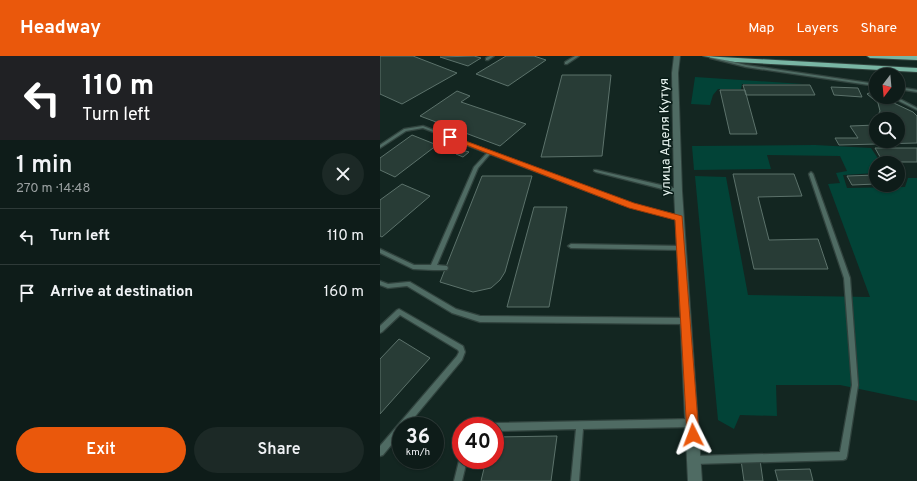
<!DOCTYPE html>
<html lang="en">
<head>
<meta charset="utf-8">
<style>
  body { margin:0; font-family:Overpass,sans-serif; background:#1c2926; color:#f1f3f6; height:100vh; display:flex; flex-direction:column; font-size:15px; white-space:nowrap }
  * { box-sizing:border-box; margin:0 }
  p { font-size:13px; color:#9ba1a2 }
  .icon { flex:none; width:22px; height:22px; fill:none; stroke:currentColor; stroke-width:2; stroke-linecap:round; stroke-linejoin:round }
  .map { position:relative; flex:1; overflow:hidden }
  .drawer { display:flex; flex-direction:column; background:#0e1c19; width:380px }
  .drawer>* { flex:none }
  .top-card { background:#202124; color:#fff; overflow:hidden }
  .needle { width:26px; rotate:196deg }
  .controls { position:absolute; left:489px; top:12px; display:grid; gap:8px }
  .controls a { display:grid; place-items:center; width:36px; height:36px; border-radius:50%; background:#0e1c19; box-shadow:0 1px 3px #0004,0 0 0 1px #2e3a38; font-size:20px }
  .speed { position:absolute; left:12px; top:361px; display:flex; gap:8px; font-size:20px; font-weight:700; text-align:center }
  .speed>* { display:grid; place-content:center; width:52px; height:52px; border-radius:50%; background:#0e1c19; box-shadow:0 1px 3px #0004,0 0 0 1px #2e3a38; line-height:1 }
  .speed small { font-size:10px; font-weight:400 }
  .speed .limit { border:6px solid #d22; background:#fff; color:#111 }
  .pin { position:absolute; display:grid; place-items:center; width:34px; height:34px; color:#fff; margin:-17px; border-radius:8px; box-shadow:0 2px 6px #0006 }
  .me { position:absolute; width:44px; margin:-22px; rotate:357deg; stroke-linejoin:round; filter:drop-shadow(0 0 3px #0008) }
  .turn { display:flex; align-items:center; gap:14px; height:84px; padding:0 16px; font-size:18px }
  .turn .icon { width:52px; height:52px; stroke-width:2.5 }
  .turn b { display:block; font-size:28px; line-height:34px }
  .round { display:grid; place-items:center; flex:none; width:42px; height:42px; border-radius:21px; background:#1c2926 }
  .head { display:flex; align-items:center; justify-content:space-between; height:68px; padding:0 16px }
  h1 { font-size:24px; font-weight:600; line-height:30px }
  .cta { display:flex; gap:8px; margin-top:auto; padding:8px 16px }
  .cta a { flex:1; height:46px; border-radius:24px; background:#ea580c; color:#fff; font-size:16px; font-weight:600; line-height:46px; text-align:center }
  .cta a+a { background:#1c2926; color:#f1f3f6 }
  ul { padding:0; list-style:none }
  li { display:flex; align-items:center; gap:12px; height:56px; padding:0 16px; border-top:1px solid #2e3a38 }
  li div { flex:1 }
  li b { display:block; font-size:15px }
  li em { font-style:normal }
  header { display:flex; align-items:center; gap:24px; box-sizing:border-box; height:56px; padding:0 20px; background:#ea580c; color:#fff }
  header strong { font-size:19px }
  nav { display:flex; gap:22px; margin-inline-start:auto; font-size:14px }
  main { display:flex; flex:1; min-height:0 }
  .map>svg:first-child { display:block }
  .green { fill:#024337 }
  .building { fill:#283c36; stroke:#5c726b }
  .lines { fill:none; stroke-linecap:round; stroke-linejoin:round }
  .service-casing { stroke:#31433e; stroke-width:2.5 }
  .tertiary-casing { stroke:#31433e; stroke-width:2 }
  .primary-casing { stroke:#31433e; stroke-width:2 }
  .service { fill:#4f6b63; fill-rule:evenodd }
  .tertiary { fill:#4f6b63; fill-rule:evenodd }
  .primary { fill:#79b6a4; fill-rule:evenodd }
  .route { fill:#ea580c; stroke:#983908 }
  .labels { text-anchor:middle; stroke-width:3; stroke-linejoin:round; paint-order:stroke }
  .street-label { font-size:13px; fill:#e9f5f1; stroke:#091d18 }
</style>
</head>
<body>
<header>
<strong>Headway</strong>
<nav><a>Map</a><a>Layers</a><a>Share</a></nav>
</header>
<main>
<section class="drawer">
<div class="top-card">
<div class="turn"><svg class="icon" aria-label="left" viewBox="0 0 24 24"><path d="M17 20v-9H6M10 6l-5 5 5 5"/></svg><div><b>110 m</b>Turn left</div></div>
</div>
<div class="head"><div><h1>1 min</h1><p>270 m · 14:48</p></div><a class="round"><svg class="icon" aria-label="close" viewBox="0 0 24 24"><path d="M6 6l12 12M18 6L6 18"/></svg></a></div>
<ul>
<li><svg class="icon" aria-label="left" viewBox="0 0 24 24"><path d="M17 20v-9H6M10 6l-5 5 5 5"/></svg><div><b>Turn left</b></div><em>110 m</em></li>
<li><svg class="icon" aria-label="arrive" viewBox="0 0 24 24"><path d="M6 21V4h12l-3 4 3 4H6"/></svg><div><b>Arrive at destination</b></div><em>160 m</em></li>
</ul>
<div class="cta"><a>Exit</a><a>Share</a></div>
</section>
<div class="map">
<svg width="537" height="425" viewBox="0 0 537 425">
  <rect width="100%" height="100%" fill="#132621"/>
  <path class="green" d="M315,21L423,28H362L361,33H338L333,39L330,49L311,48Z
    M435,89L491,92L501,107H496V117L463,119L467,132L525,131L528,122H537V345L460,329H396L397,360L360,359L354,373L338,364L315,120L346,121L368,239L490,241L448,128L460,127L456,117L467,115L460,100L387,99L391,113L314,114L312,90Z"/>
  <path class="building" d="M0,0H33L77,17L22,48L0,38Z
    M94,0L101,2L88,10L60,1Z
    M126,0H154L166,4L128,30L96,18Z
    M182,19H231L222,100L161,101Z
    M363,29H430L435,39H366Z
    M451,31L478,32L482,41L454,39Z
    M340,34H365L377,78H350Z
    M77,35L90,40L81,46L146,68L120,90L40,60Z
    M491,36L496,39V41H501L533,56L537,60V87L459,89L455,82H478L470,70L496,69V85H518V63H504L499,57L500,55L498,47L487,38Z
    M32,79L57,89L15,121L0,114V102Z
    M495,92H537V106H503Z
    M82,94L89,96L83,101L76,98Z
    M353,118H414L422,140L378,141L389,184L438,183L448,213H374Z
    M496,119V128L472,129L467,120Z
    M102,120H152L125,216L120,224L111,232L93,236L60,226Z
    M22,128L50,140L2,181L0,180V144Z
    M154,151H187L169,251H127Z
    M19,283L50,302L0,358V303Z
    M177,380L171,425H101L106,404H115V381Z
    M361,404H380L383,425H364Z
    M430,413L433,425H398L395,414Z"/>
  <g class="lines">
    <g class="service-casing">
      <path id="service" d="M110,0H114L108,4H106V2Z
        M195,0H199L187,8H185V6Z
        M330,0L366,9L496,28V30L366,11L330,2Z
        M518,31L537,34V36L518,33Z
        M511,41H516L537,52V54Z
        M43,70L244,146L299,160L301,162L299,164L241,148L110,98L98,112L57,209L67,210L68,212L67,214H53L33,213L0,197V193L34,209H51L94,111L107,97L43,72L26,75L0,92V89L24,73Z
        M214,114H216L298,133L300,135L298,137L216,116L214,115Z
        M431,116L433,118L470,222L478,329L467,400L466,403L463,404L314,408L311,407L310,404L311,401L314,400L460,396L472,329L464,222L429,118Z
        M191,188L301,190L304,192L301,194L191,192L188,190Z
        M0,225L8,228L28,226H30L76,253L100,260L306,262L308,263L309,265L308,267L306,268L100,266L72,257L27,230L8,232L0,229Z
        M19,253L83,290L85,296L82,304L27,370H21V377L3,399L0,400V390L77,300L79,296L78,294L20,259L2,276L0,277V270L17,254Z
        M311,363L314,364L315,367L314,370L311,371L203,373L199,425H191L196,373L115,375V370H112V368L115,367Z
        M80,401H81V404H87L82,425H74Z"/>
    </g>
    <g class="tertiary-casing">
      <path id="tertiary" d="M294,0H300L298,17L302,135L322,425H308L294,135L292,17Z"/>
    </g>
    <g class="primary-casing">
      <path id="primary" d="M323,0L537,12V16L355,6Z
        M487,0H537V4L490,2Z"/>
    </g>
    <use href="#service" class="service"/>
    <use href="#tertiary" class="tertiary"/>
    <use href="#primary" class="primary"/>
  </g>
  <path class="route" d="M68,80H72L254,147L302,160L319,379L317,384L313,385L308,384L307,379L295,164L249,152L68,82Z"/>
  <g class="labels">
    <g class="street-label">
      <text transform="translate(284 81) rotate(-91)" y="5">улица Аделя Кутуя</text>
    </g>
  </g>
</svg>
<div class="controls">
<a><svg class="needle" viewBox="-14 -14 28 28"><path d="M0-13l5 13h-10z" fill="#e53935"/><path d="M0 13l5-13h-10z" fill="#9ba1a2"/></svg></a>
<a><svg class="icon" aria-label="search" viewBox="0 0 24 24"><circle cx="10" cy="10" r="6"/><path d="M15 15l6 6"/></svg></a>
<a><svg class="icon" aria-label="layers" viewBox="0 0 24 24"><path d="M12 4l9 5-9 5-9-5zM3 14l9 5 9-5"/></svg></a>
</div>
<div class="speed"><div>36<small>km/h</small></div><div class="limit">40</div></div>
<div class="pin" style="left:70px;top:81px;background:#d93025"><svg class="icon" aria-label="arrive" viewBox="0 0 24 24"><path d="M6 21V4h12l-3 4 3 4H6"/></svg></div>
<svg class="me" style="left:313px;top:379px" viewBox="-20 -20 40 40"><path d="M0-17L14 15 0 8-14 15z" fill="#ea580c" stroke="#fff" stroke-width="4"/></svg>
</div>
</main>
</body>
</html>
